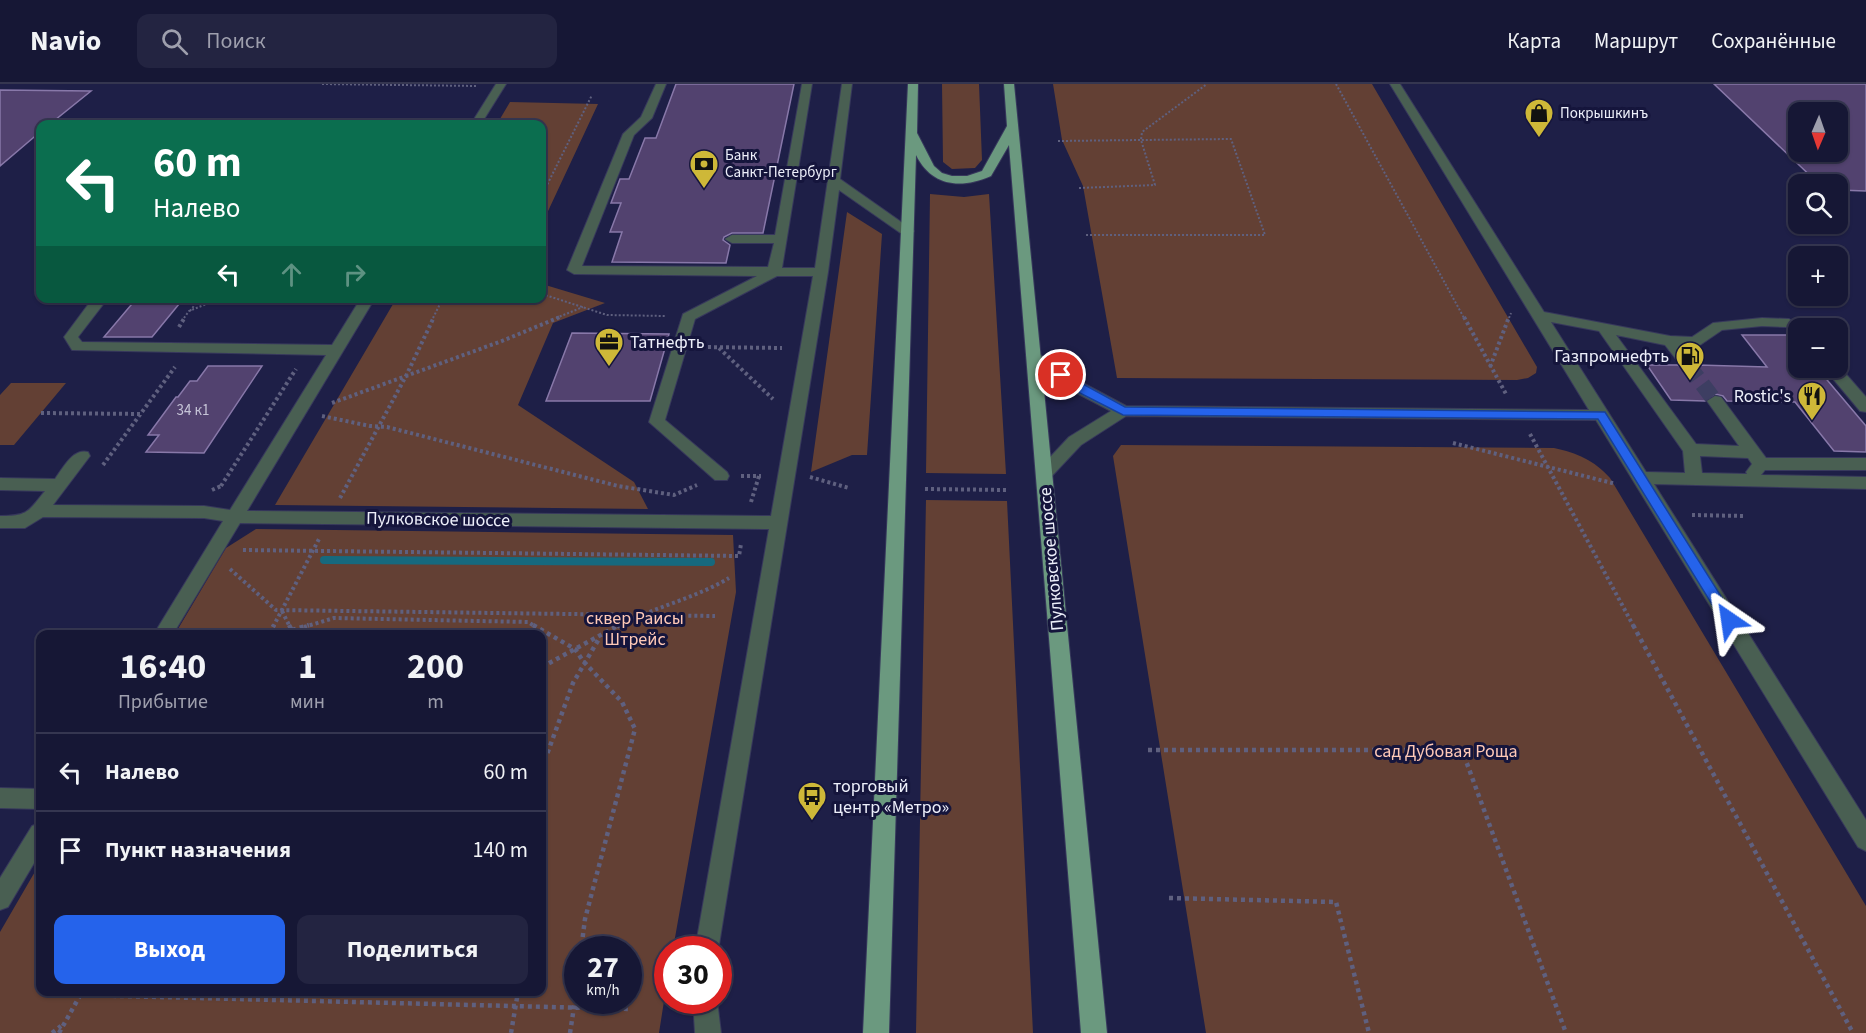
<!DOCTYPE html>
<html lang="ru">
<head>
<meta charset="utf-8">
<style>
  body { margin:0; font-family:"Source Sans 3",sans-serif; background:#232441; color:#f1f3f6; height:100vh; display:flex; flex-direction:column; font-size:22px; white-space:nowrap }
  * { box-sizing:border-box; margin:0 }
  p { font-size:20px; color:#9e9fad }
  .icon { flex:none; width:33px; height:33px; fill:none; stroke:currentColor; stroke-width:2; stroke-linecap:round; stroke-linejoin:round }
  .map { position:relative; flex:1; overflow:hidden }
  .panel { position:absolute; left:36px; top:546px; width:510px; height:366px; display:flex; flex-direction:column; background:#161735; border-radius:12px; box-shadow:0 2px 4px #0004,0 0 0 2px #353650 }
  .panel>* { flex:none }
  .banner { position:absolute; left:36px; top:36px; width:510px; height:183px; border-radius:12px; box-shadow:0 2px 4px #0004,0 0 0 2px #353650; background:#0b6e4f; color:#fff; overflow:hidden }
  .needle { width:39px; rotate:182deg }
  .controls { position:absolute; left:1788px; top:18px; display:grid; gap:12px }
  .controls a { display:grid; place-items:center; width:60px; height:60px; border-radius:12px; background:#161735; box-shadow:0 2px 4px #0004,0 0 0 2px #353650; font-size:30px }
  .speed { position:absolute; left:564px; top:852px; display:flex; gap:12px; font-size:30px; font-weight:700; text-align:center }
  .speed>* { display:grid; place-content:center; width:78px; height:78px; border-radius:50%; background:#161735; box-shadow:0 2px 4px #0004,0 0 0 2px #353650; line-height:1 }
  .speed small { font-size:15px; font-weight:400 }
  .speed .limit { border:9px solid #d22; background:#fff; color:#111 }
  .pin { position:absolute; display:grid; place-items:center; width:51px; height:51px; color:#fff; margin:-26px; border:3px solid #fff; border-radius:50%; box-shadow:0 2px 6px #0007 }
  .me { position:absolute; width:66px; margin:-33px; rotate:328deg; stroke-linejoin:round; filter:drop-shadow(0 0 4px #0008) }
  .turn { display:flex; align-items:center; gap:21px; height:126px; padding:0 18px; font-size:27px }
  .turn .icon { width:78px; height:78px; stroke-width:2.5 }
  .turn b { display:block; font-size:42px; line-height:51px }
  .lanes { display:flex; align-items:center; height:57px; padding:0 18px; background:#0003; justify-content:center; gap:30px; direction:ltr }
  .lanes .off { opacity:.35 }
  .eta { display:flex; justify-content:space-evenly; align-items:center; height:102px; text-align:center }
  .eta b { font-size:36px; font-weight:700; line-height:42px }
  .cta { display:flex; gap:12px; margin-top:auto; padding:12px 18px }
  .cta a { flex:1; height:69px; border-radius:12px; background:#2563eb; color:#fff; font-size:24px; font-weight:700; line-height:69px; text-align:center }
  .cta a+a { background:#232441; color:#f1f3f6 }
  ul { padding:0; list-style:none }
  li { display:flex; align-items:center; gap:18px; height:78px; padding:0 18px; border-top:2px solid #353650 }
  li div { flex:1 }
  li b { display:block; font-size:22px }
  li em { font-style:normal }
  header { display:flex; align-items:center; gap:36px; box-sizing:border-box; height:84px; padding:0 30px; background:#161735; border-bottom:2px solid #353650 }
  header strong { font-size:28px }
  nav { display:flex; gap:33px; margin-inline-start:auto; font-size:21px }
  .search { width:420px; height:54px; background:#232441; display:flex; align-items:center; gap:15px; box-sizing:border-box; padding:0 21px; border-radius:12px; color:#9e9fad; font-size:22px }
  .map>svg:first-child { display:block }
  .green { fill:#634034; fill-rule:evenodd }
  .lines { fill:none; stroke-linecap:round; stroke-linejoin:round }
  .stream { stroke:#16697e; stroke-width:8 }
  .building { fill:#52426f; stroke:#8878a9; stroke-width:1.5; fill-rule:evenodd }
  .minor-tunnel { stroke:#3d3e62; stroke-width:16; stroke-dasharray:16 8; stroke-linecap:butt }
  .minor-casing { stroke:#37385c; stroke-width:2 }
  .major-casing { stroke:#37385c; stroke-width:2 }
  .path-far2 { stroke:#5f607f; stroke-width:2; stroke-dasharray:2 2; stroke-linecap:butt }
  .path-far1 { stroke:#5f607f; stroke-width:4; stroke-dasharray:3 3; stroke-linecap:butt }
  .path { stroke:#5f607f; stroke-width:4.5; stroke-dasharray:4 4; stroke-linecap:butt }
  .minor { fill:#495f52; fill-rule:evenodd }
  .major { fill:#6b997f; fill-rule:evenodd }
  .route { fill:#2563eb; stroke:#184099; stroke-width:1.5 }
  .labels { text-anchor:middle; stroke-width:6; stroke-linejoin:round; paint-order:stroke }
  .far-poi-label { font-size:15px; fill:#edeffa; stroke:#15153c; text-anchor:start }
  .number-label { font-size:15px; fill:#c6c4d7 }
  .poi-label { font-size:18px; fill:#edeffa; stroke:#15153c; text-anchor:start }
  .street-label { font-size:18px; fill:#edeffa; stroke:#15153c }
  .park-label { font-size:18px; fill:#ffc9b7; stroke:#15153c }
</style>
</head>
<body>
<header>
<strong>Navio</strong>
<div class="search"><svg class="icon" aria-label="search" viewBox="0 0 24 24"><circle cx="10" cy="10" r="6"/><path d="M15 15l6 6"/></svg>Поиск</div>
<nav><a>Карта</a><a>Маршрут</a><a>Сохранённые</a></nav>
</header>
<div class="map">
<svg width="1866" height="949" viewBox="0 0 1866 949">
  <rect width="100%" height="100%" fill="#1e1f47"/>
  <path class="green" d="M942,0H979L982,76L975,84L952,85L943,78Z
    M1053,0H1372L1537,283L1536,289L1528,294L1517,296L1117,294L1083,102L1062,56Z
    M510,18L598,20L542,140V40H497Z
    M930,110L964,113L989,110L1006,390L926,389Z
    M847,128L882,150L867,371H852L811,388Z
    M542,200L605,219L553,239L518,321L634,398L648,425L275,421L396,215L542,214Z
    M11,299H66L14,361H0V311Z
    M1121,361L1554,364C1577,369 1594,376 1610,394L1866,822V949H1206L1113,372Z
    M926,416L1007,417L1033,949H916Z
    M256,445L733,451L736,508L673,865L668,866L667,898L659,949H0V848L40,779V908H542V550H175L226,464ZM578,866H628V916H578Z"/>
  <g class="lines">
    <path class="stream" d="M324,476L711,478"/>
  </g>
  <path class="building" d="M676,0H794L763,149H732L724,153L723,156L730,161L726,179L612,178L622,148H610L621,119H611L620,95H629L645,54H656Z
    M1714,0H1866V107L1838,106V100H1819ZM1798,28H1838V68H1798Z
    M0,6L91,7L50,40H40V48L0,82Z
    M137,214H184L152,253H104Z
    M572,249L669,250L650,317H546Z
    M1742,251H1790L1798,262V284H1817L1866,342V368L1834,367L1795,318L1727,317L1723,312L1715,310L1705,317L1671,316L1647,281H1678L1687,288L1698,281L1767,283Z
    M208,282H262L204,369L146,368L159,351H148L176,313H178L190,297H197Z"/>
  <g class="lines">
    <path class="minor-tunnel" d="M1688,281L1715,317"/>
    <g class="minor-casing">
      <path id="minor" d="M496,0H506L481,40H471Z
        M656,0H666L652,34L634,51L582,182L768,183L774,159H732L725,155L732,151H775L802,0H812L782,184H815L842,0H852L840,95L914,147L912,150H902L839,106L828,188L718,867L695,866L769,445L240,439L173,550H154L223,437L204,434L43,433L25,444H0V432C28,432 28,428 45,407L0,406V394L55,395C63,384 73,364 88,368L90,372L53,421L204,422L230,426L326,271L72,266L64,253L93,214H108L78,253L82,258L332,261L361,214H375L247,427L771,432L813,192H777L695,235L665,336L727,388L729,392L727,396H715L649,338L683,230L757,192L574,190L567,186L623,50L641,33Z
        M1390,0H1400L1544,228L1670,252L1692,253L1713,239L1762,234L1789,235L1805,244H1798V250L1786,243L1762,242L1722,246L1700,261L1682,262L1696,281L1688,286L1683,284L1665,261L1616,251L1696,360L1739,362L1707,317L1715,312L1721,313L1766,374H1866V386H1765L1761,391L1866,393V405L1654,400L1866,736V767L1858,763L1596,336L1126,332L1081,361L1050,394H1038L1036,390L1038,386L1069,353L1111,327L1069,305L1028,274L1026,271L1028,268L1033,266L1079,297L1126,322L1589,326ZM1551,238L1599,247L1683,367L1685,389L1646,388ZM1700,372L1748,374L1752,380L1746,388L1747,390L1702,389Z
        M1838,281L1866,313V328L1860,327L1824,284H1838Z
        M0,704L40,705V725L0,724Z
        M40,739V769L8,823L0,826V794L32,742Z
        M693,916H717L721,949H695Z"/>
    </g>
    <g class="major-casing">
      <path id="major" d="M908,0H918L917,49L934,82L942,89L952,92H967L982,87L1007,42L1004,0H1014L1107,949H1081L1009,61L991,92C961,105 932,103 916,71L889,949H863Z"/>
    </g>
    <path class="path-far2" d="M322,0L477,2
      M1336,0L1464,234
      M1058,57L1141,56L1142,48L1207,0
      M1079,104L1155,101L1141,56L1231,55L1265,151H1086
      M542,111L592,11
      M542,210L607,231L666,232
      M190,227L200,214
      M184,234L189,227L221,214
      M433,234L443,214
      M556,234L583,223
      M1509,234L1511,229"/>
    <path class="path-far1" d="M1464,233L1506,310
      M179,243L185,233
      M702,263L782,264
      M719,264L773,315
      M1490,283L1509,233
      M332,319L502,257L560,233
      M41,329L141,330
      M322,332L370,342L387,343L618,402L674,411L697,401
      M1530,350L1634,543
      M1453,359L1616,400
      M103,381L175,283
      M741,392H761
      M810,393L849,404
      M221,402L296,285
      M925,405L1007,406
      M212,406L221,402
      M340,414L406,292L434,233
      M751,418L759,392
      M1692,431L1744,432
      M243,466L739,472L741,460
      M230,485L276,526L715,532
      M282,527L290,543
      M273,543L319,455
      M304,543L334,534L528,538L536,543
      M617,543C653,523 694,515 729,494"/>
    <path class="path" d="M289,541L294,550
      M533,541L575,565L583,577L622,618L635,645L585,835L581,866
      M1633,541L1853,949
      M292,546L309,541
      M269,550L274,541
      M542,583L619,541
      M1148,666H1462L1566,949
      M542,684L573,599L600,553
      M1169,814L1336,818L1369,949
      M80,911L629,925
      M52,949L61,942
      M59,949L82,908
      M511,949L518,908
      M570,949L578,897"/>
    <use href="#minor" class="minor"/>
    <use href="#major" class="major"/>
  </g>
  <path class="route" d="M1061,288L1125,323L1605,328L1736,536L1734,540H1724L1598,335L1123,331L1070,304L1055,291Z"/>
  <defs>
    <g id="shop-pin" transform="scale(1.5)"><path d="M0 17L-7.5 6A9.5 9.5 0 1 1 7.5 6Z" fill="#ceb838" stroke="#15153c"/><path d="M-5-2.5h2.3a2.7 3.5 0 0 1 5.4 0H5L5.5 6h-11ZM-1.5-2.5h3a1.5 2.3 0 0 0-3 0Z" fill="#111"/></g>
    <g id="bank-pin" transform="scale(1.5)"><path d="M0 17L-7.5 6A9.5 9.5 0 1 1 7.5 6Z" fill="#ceb838" stroke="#15153c"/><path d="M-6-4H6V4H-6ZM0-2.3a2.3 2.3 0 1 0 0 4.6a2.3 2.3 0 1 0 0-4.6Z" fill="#111"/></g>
    <g id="office-pin" transform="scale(1.5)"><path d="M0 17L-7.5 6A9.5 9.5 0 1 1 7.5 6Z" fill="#ceb838" stroke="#15153c"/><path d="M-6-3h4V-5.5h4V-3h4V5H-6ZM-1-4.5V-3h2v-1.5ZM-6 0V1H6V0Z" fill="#111"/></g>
    <g id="fuel-pin" transform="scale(1.5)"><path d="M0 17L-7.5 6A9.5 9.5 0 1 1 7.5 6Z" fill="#ceb838" stroke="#15153c"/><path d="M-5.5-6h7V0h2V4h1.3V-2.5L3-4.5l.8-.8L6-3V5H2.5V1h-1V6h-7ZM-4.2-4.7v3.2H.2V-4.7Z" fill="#111"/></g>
    <g id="restaurant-pin" transform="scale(1.5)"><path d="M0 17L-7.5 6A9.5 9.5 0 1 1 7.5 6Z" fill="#ceb838" stroke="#15153c"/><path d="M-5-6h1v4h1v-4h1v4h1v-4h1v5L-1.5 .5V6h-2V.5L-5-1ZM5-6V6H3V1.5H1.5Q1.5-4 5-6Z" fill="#111"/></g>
    <g id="bus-pin" transform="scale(1.5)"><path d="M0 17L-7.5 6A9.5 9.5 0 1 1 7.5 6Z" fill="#ceb838" stroke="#15153c"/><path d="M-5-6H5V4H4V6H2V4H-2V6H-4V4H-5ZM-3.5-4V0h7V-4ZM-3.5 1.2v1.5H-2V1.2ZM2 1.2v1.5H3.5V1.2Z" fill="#111"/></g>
  </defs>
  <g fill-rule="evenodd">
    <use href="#shop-pin" x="1539" y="29"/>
    <use href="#bank-pin" x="704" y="80"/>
    <use href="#office-pin" x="609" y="258"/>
    <use href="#fuel-pin" x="1690" y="272"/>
    <use href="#restaurant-pin" x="1812" y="312"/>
    <use href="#bus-pin" x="812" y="712"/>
  </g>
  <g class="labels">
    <g class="far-poi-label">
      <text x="1560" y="34">Покрышкинъ</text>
      <text x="725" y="76">Банк<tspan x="725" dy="17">Санкт-Петербург</tspan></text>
    </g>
    <g class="number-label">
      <text x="193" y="331">34 к1</text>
    </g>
    <g class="poi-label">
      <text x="630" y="264">Татнефть</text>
      <text x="1669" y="278" text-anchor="end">Газпромнефть</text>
      <text x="1791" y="318" text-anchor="end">Rostic's</text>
      <text x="833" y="708">торговый<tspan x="833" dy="21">центр «Метро»</tspan></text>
    </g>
    <g class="street-label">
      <text transform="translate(438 435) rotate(1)" y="6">Пулковское шоссе</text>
      <text transform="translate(1051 475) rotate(-95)" y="6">Пулковское шоссе</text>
    </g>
    <g class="park-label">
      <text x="635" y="540">сквер Раисы<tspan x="635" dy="21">Штрейс</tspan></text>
      <text x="1446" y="673">сад Дубовая Роща</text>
    </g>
  </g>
</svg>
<div class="controls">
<a><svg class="needle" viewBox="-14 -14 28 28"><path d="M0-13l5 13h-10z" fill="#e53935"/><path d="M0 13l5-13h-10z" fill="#9e9fad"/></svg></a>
<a><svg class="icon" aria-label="search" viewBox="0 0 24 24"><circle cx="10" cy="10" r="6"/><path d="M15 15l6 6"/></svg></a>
<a>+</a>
<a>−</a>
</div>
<div class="speed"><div>27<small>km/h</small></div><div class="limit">30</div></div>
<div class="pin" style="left:1061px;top:291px;background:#d93025"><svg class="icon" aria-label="arrive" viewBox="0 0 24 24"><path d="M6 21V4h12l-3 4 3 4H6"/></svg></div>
<svg class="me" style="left:1729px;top:536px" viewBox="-20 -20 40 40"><path d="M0-17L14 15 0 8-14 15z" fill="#2563eb" stroke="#fff" stroke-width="4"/></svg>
<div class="banner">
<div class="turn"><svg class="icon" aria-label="left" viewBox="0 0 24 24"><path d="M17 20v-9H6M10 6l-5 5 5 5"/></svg><div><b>60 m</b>Налево</div></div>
<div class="lanes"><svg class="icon" aria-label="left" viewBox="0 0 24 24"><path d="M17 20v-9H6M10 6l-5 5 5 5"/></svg><svg class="icon off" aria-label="ahead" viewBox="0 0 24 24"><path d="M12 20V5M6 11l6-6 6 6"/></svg><svg class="icon off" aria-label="right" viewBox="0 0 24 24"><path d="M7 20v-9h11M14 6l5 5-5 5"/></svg></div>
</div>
<section class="panel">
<div class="eta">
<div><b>16:40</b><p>Прибытие</p></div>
<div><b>1</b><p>мин</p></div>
<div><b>200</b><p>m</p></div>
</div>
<ul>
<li><svg class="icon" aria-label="left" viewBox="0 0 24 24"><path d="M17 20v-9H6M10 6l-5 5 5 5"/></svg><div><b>Налево</b></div><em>60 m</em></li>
<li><svg class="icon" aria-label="arrive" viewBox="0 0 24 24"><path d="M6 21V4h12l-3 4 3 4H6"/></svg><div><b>Пункт назначения</b></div><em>140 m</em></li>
</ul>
<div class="cta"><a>Выход</a><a>Поделиться</a></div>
</section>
</div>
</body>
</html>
